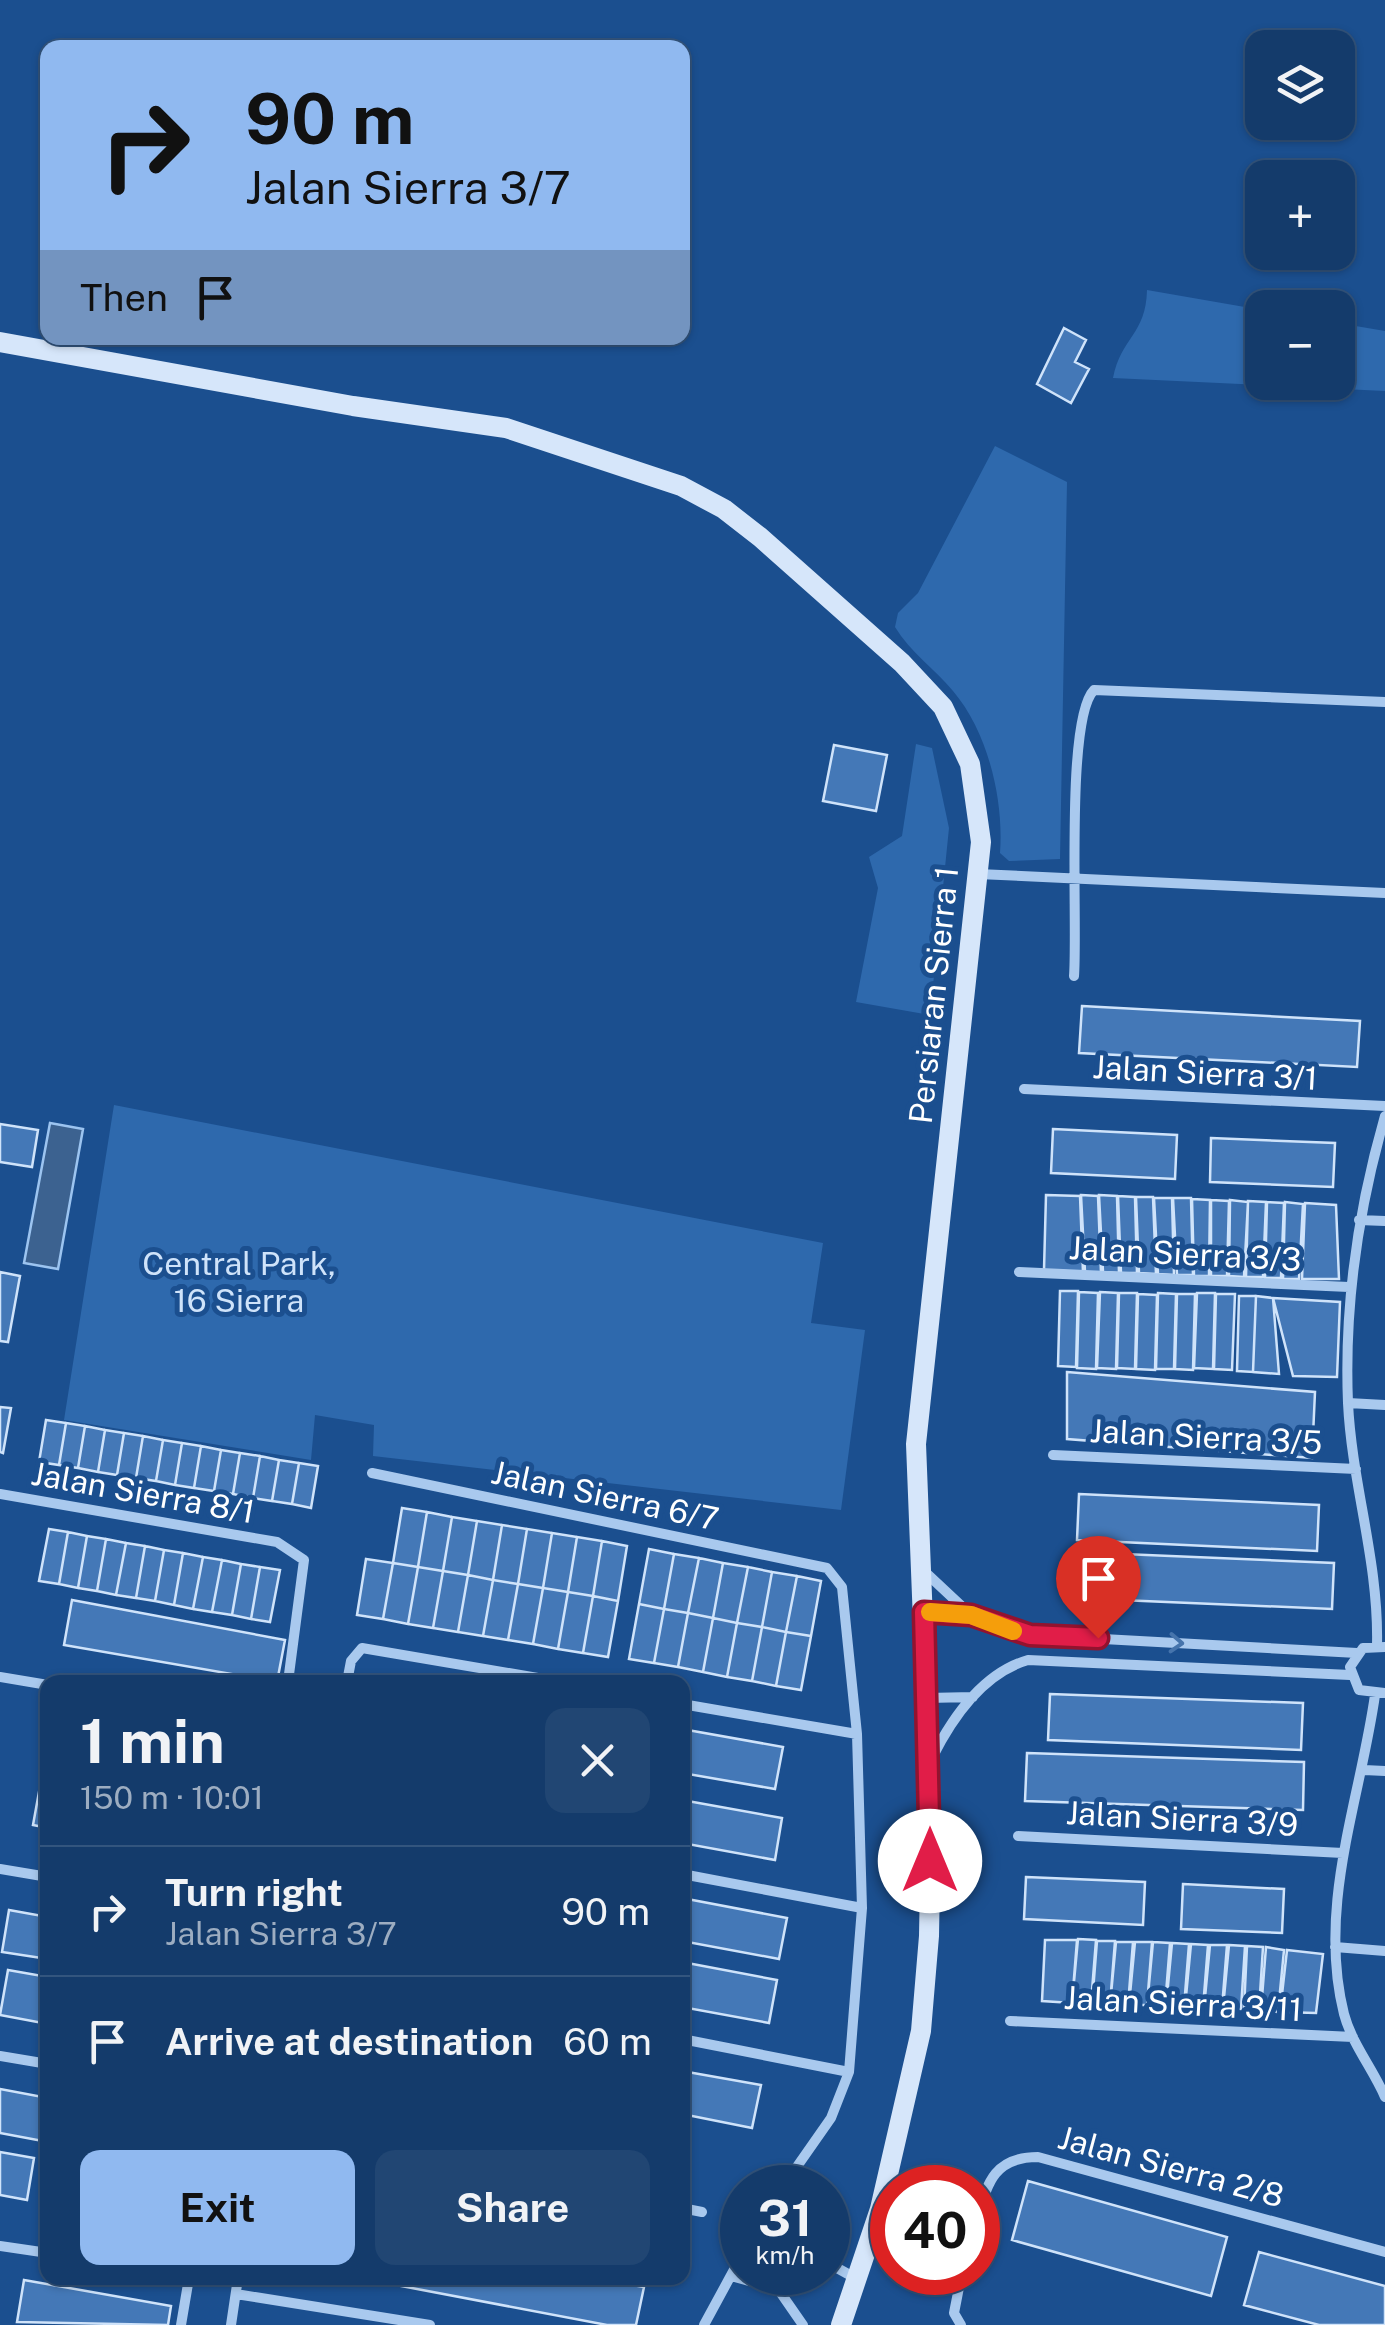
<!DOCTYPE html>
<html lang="en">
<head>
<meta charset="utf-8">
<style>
  body { margin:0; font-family:"Public Sans",sans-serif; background:#214673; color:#f1f3f6; height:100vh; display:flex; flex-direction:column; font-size:38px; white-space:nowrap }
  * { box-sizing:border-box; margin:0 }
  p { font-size:32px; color:#9dadc1 }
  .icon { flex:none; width:55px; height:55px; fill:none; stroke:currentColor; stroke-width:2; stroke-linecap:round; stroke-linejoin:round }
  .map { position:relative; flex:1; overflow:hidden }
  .panel { position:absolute; left:40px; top:1675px; width:650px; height:610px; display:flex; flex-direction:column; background:#143b6b; border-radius:20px; box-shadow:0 2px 8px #0004,0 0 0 2px #33557e }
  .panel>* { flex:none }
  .banner { position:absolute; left:40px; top:40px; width:650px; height:305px; border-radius:20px; box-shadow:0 2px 8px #0004,0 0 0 2px #33557e; background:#90b9f0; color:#111; overflow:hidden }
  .fabs { position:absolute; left:1245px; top:30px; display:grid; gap:20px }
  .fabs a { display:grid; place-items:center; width:110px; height:110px; border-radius:20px; background:#143b6b; box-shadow:0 2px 8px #0004,0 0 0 2px #33557e; font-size:50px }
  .speed { position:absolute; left:720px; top:2165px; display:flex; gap:20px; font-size:50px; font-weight:700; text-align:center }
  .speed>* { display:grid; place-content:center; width:130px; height:130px; border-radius:50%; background:#143b6b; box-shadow:0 2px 8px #0004,0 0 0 2px #33557e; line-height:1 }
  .speed small { font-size:25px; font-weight:400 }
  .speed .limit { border:15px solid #d22; background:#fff; color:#111 }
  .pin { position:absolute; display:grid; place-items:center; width:85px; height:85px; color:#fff; margin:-102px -42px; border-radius:50% 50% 50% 0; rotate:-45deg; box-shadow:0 0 10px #0007 }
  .pin .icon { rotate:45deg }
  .me { position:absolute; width:110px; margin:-55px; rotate:0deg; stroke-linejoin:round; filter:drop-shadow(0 0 8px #0008) }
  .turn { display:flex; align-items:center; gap:35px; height:210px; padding:0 40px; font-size:45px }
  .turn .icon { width:130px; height:130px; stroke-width:2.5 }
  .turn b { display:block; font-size:70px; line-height:85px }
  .then { display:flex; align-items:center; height:95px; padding:0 40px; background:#0003; gap:20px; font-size:38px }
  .round { display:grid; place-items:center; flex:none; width:105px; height:105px; border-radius:20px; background:#214673 }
  .overview { display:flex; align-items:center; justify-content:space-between; height:170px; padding:0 40px }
  h1 { font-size:60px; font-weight:700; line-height:75px }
  .cta { display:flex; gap:20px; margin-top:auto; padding:20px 40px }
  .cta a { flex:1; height:115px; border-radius:20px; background:#90b9f0; color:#111; font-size:40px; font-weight:700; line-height:115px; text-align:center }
  .cta a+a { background:#214673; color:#f1f3f6 }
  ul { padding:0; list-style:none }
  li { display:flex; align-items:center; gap:30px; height:130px; padding:0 40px; border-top:2px solid #33557e }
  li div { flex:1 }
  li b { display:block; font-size:38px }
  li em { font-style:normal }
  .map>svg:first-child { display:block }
  .green { fill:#2e69ad }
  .water { fill:#3c6290; stroke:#9cc4f0; stroke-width:2.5 }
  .building { fill:#4478b7; stroke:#cfe3fa; stroke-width:2.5 }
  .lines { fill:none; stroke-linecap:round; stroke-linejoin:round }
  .street { stroke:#a9c9ee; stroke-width:10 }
  .secondary { stroke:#d6e6fa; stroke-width:20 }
  .oneway { stroke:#4674ac }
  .route-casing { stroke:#92132f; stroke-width:25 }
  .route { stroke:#e11d48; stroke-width:18 }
  .slow { stroke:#f59e0b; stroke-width:18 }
  .labels { text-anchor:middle; stroke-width:10; stroke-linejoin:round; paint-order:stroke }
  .street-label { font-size:32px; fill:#fff; stroke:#1b4f8f }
  .park-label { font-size:32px; fill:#cfe3fa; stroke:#1b4f8f }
</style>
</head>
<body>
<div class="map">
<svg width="1385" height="2325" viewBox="0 0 1385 2325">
  <rect width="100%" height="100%" fill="#1b4f8f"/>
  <path class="green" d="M1147,290L1262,310V382H1338V323L1385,331V391L1113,378C1121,337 1146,335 1147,290Z
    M995,446L1067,482L1060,859L1009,861L1000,853C1004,800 988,732 953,691C935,669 910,652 895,627L898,613L918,593Z
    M916,744L932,748L949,828L930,1015L856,1002L878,888L869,857L902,836Z
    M114,1105L823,1243L811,1323L865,1330L841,1510L373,1456L374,1425L315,1415L311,1460L64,1420Z"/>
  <path class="water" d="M50,1123L83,1129L58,1269L24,1263Z"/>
  <path class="building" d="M1064,328L1086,340L1075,362L1089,369L1071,403L1037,384Z
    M834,745L887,755L876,811L823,801Z
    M1082,1006L1360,1021L1357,1067L1079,1053Z
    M0,1124L38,1130L32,1167L0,1162Z
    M1053,1129L1177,1135L1175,1179L1051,1173Z
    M1211,1138L1335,1143L1333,1187L1210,1182Z
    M1046,1195L1080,1196L1083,1272L1044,1270Z
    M1081,1195L1098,1196L1101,1273L1085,1272Z
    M1099,1195L1117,1196L1119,1273L1103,1272Z
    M1118,1196L1135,1197L1137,1273H1121Z
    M1136,1197H1153L1156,1274L1139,1273Z
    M1154,1198H1172L1174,1275L1158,1274Z
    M1173,1198H1191L1193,1275H1177Z
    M1192,1199L1210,1200L1209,1276H1194Z
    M1211,1200L1229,1201L1227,1276H1211Z
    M1230,1200L1248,1202L1244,1277L1229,1276Z
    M1248,1201L1266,1202L1263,1277H1246Z
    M1267,1202L1284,1203L1281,1278H1265Z
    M1285,1202L1303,1204L1299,1279H1283Z
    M1305,1203L1336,1205L1339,1279H1302Z
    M0,1272L20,1276L8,1342L0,1341Z
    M1060,1291H1078L1076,1367L1058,1366Z
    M1079,1292L1098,1293L1096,1369L1077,1368Z
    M1100,1292L1118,1293L1116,1369L1097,1368Z
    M1119,1293H1137L1135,1369L1117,1368Z
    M1158,1293L1176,1294L1174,1369H1156Z
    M1197,1293H1215L1213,1369L1194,1368Z
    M1138,1294L1157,1295L1155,1370L1136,1369Z
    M1177,1294H1195L1193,1370L1175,1369Z
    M1216,1294H1235L1232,1370L1214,1369Z
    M1239,1296H1256L1253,1372L1237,1371Z
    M1256,1296L1273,1298L1279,1374L1253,1372Z
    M1273,1298L1340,1302L1337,1377L1293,1376Z
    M1067,1372L1315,1392L1312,1458L1067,1439Z
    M0,1407L11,1408L3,1453L0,1452Z
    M46,1420L66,1423L59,1465L39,1462Z
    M66,1423L85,1426L78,1468L59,1465Z
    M85,1426L105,1430L98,1472L78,1468Z
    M105,1430L124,1433L117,1475L98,1472Z
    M124,1433L143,1436L136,1478L117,1475Z
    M143,1436L163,1440L156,1481L136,1478Z
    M163,1440L182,1443L175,1485L156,1481Z
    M182,1443L201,1446L194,1488L175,1485Z
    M201,1446L221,1450L214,1491L194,1488Z
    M221,1450L240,1453L233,1494L214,1491Z
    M240,1453L260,1456L253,1498L233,1494Z
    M260,1456L279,1460L272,1501L253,1498Z
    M279,1460L299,1463L292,1504L272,1501Z
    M299,1463L318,1466L311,1508L292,1504Z
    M1079,1494L1319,1505L1317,1551L1077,1540Z
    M402,1508L427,1512L418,1567L393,1563Z
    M427,1512L452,1517L443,1571L418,1567Z
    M452,1517L477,1521L468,1575L443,1571Z
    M477,1521L502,1525L493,1580L468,1575Z
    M502,1525L527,1529L518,1584L493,1580Z
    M49,1529L68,1532L59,1584L39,1581Z
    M527,1529L552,1533L543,1588L518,1584Z
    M68,1532L87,1536L78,1588L59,1584Z
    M552,1533L577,1537L568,1592L543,1588Z
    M87,1536L106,1539L97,1591L78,1588Z
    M577,1537L602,1541L593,1596L568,1592Z
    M106,1539L126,1543L116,1595L97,1591Z
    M602,1541L627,1546L618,1601L593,1596Z
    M126,1543L145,1546L136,1598L116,1595Z
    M145,1546L164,1550L155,1601L136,1598Z
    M649,1549L674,1554L664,1609L639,1604Z
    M164,1550L183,1553L174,1605L155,1601Z
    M1075,1552L1334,1563L1332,1609L1074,1598Z
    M183,1553L203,1557L193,1609L174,1605Z
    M674,1554L699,1558L688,1613L664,1609Z
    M203,1557L222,1560L212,1612L193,1609Z
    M699,1558L723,1563L713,1618L688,1613Z
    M366,1559L393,1563L383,1619L357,1615Z
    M222,1560L241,1564L232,1615L212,1612Z
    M393,1563L418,1567L408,1624L383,1619Z
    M723,1563L748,1567L737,1623L713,1618Z
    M241,1564L260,1567L251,1619L232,1615Z
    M260,1567L280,1570L270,1622L251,1619Z
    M418,1567L443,1571L433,1628L408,1624Z
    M748,1567L772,1572L762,1627L737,1623Z
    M443,1571L468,1575L458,1632L433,1628Z
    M772,1572L797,1576L786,1632L762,1627Z
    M468,1575L493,1580L483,1636L458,1632Z
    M797,1576L821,1581L811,1636L786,1632Z
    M493,1580L518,1584L508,1640L483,1636Z
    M518,1584L543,1588L533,1644L508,1640Z
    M543,1588L568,1592L558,1649L533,1644Z
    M568,1592L593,1596L583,1653L558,1649Z
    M593,1596L618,1601L608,1657L583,1653Z
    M72,1600L285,1640L277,1682L64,1645Z
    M639,1604L664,1609L654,1663L629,1659Z
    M664,1609L688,1613L678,1667L654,1663Z
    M688,1613L713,1618L703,1672L678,1667Z
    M713,1618L737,1623L727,1677L703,1672Z
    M737,1623L762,1627L752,1681L727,1677Z
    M762,1627L786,1632L776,1686L752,1681Z
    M786,1632L811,1636L801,1690L776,1686Z
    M1050,1694L1303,1703L1301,1750L1048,1740Z
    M682,1729L783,1747L775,1789L682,1773Z
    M1027,1753L1304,1762L1303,1810L1025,1801Z
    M41,1781L48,1782V1828L33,1825Z
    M682,1800L782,1818L775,1860L682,1843Z
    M1026,1877L1145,1882L1143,1925L1024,1919Z
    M1183,1884L1284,1889L1282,1933L1181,1929Z
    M682,1898L787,1918L779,1959L682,1941Z
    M9,1910L48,1917V1959L2,1952Z
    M1078,1939L1096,1940L1091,2003H1072Z
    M1045,1940H1077L1072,2003L1042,2001Z
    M1097,1941H1115L1110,2004H1092Z
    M1116,1942H1133L1128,2005H1110Z
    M1135,1942H1152L1147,2005H1129Z
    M1153,1942L1170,1943L1165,2006H1147Z
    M1172,1943L1189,1944L1184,2007H1166Z
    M1191,1944L1208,1945L1203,2008L1185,2007Z
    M1210,1945H1227L1222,2008H1204Z
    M1229,1945L1245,1946L1241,2009L1223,2008Z
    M1247,1946L1263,1947L1259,2010L1244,2009Z
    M1266,1947L1284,1950L1278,2012L1261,2010Z
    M1287,1950L1323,1954L1316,2013L1280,2012Z
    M682,1962L777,1980L769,2023L682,2007Z
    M8,1970L48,1977V2024L0,2015Z
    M682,2071L761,2085L752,2128L682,2114Z
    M0,2089L48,2098V2142L0,2133Z
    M0,2152L34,2158L27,2200L0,2195Z
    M1028,2181L1227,2237L1211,2296L1012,2240Z
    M1259,2252L1385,2286V2325H1319L1244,2305Z
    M359,2278H591L644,2287L636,2325H607Z
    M24,2280L171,2306L168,2325L17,2322Z"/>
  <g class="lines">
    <path class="street" d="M978,874L1385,893
      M1074,976C1078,925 1065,719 1094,690L1385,702
      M1024,1089L1385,1106
      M1359,1220L1385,1221
      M1019,1272L1349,1287
      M1348,1403L1385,1405
      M1053,1455L1356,1469
      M372,1473L827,1568L842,1587L857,1734L862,1908L849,2072L831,2118L782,2188
      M0,1494L277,1542L304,1560L288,1682
      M924,1571L971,1615L1030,1635L1357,1653
      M924,1612L970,1615
      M1377,1645C1379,1562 1352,1485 1348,1403C1344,1305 1358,1210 1385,1116
      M1385,1647L1363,1648L1350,1667L1359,1690L1385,1693
      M0,1677L48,1685
      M347,1682L351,1661L362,1648L561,1682
      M1375,1695C1360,1801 1317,1906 1344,2014C1352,2044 1373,2069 1385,2097
      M927,1698L973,1697
      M682,1704L857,1734
      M932,1758C952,1718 983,1673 1028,1660L1350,1675
      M1364,1770L1385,1771
      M1018,1836L1343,1853
      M0,1869L48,1877
      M682,1874L862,1908
      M1335,1947L1385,1951
      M1010,2021L1353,2037
      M682,2039L849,2072
      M0,2056L48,2064
      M682,2208L702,2212
      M978,2217C987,2181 996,2157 1038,2157L1385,2252
      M0,2246L48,2253
      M828,2263L857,2279
      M731,2276L778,2289L803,2325
      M236,2294L430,2325
      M181,2325L189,2278
      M231,2325L238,2278
      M704,2325L742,2255
      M961,2325L954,2313L962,2272"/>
    <path class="secondary" d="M0,342L353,406L506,428L681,486L724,509L760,537L902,663L943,707L970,764L981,842L916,1444L931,1824L929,1936L921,2031L880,2209L841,2325"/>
  </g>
  <defs><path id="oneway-chevron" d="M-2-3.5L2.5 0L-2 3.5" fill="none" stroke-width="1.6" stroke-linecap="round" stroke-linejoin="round" transform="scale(2.5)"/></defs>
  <use class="oneway" href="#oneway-chevron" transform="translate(1176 1643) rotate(3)"/>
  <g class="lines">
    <g class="route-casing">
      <path id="route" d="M930,1861L924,1612L971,1615L1030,1635L1098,1638"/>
    </g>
    <use href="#route" class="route"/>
    <path class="slow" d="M930,1612L971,1615L1013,1631"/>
  </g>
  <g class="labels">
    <g class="street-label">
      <text transform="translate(934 995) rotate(-84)" y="11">Persiaran Sierra 1</text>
      <text transform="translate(1205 1073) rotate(3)" y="11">Jalan Sierra 3/1</text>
      <text transform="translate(1185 1254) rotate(3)" y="11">Jalan Sierra 3/3</text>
      <text transform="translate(1206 1437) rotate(3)" y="11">Jalan Sierra 3/5</text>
      <text transform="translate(143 1493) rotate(10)" y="11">Jalan Sierra 8/1</text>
      <text transform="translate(605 1496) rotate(12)" y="11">Jalan Sierra 6/7</text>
      <text transform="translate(1182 1819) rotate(3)" y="11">Jalan Sierra 3/9</text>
      <text transform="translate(1183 2004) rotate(3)" y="11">Jalan Sierra 3/11</text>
      <text transform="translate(1171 2167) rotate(15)" y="11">Jalan Sierra 2/8</text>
    </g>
    <g class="park-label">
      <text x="239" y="1275">Central Park,<tspan x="239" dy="37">16 Sierra</tspan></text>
    </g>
  </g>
</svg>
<div class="fabs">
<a><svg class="icon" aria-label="layers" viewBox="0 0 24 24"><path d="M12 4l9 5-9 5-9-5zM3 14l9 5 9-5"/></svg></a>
<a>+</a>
<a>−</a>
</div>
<div class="speed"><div>31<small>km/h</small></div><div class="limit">40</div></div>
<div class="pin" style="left:1098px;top:1638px;background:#d93025"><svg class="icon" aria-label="arrive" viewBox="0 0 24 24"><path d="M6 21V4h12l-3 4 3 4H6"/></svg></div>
<svg class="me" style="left:930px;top:1861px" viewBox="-20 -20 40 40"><circle r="19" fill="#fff"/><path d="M0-13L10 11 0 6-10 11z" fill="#e11d48"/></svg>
<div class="banner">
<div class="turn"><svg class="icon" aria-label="right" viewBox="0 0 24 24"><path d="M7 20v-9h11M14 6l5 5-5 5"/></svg><div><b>90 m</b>Jalan Sierra 3/7</div></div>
<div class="then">Then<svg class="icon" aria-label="arrive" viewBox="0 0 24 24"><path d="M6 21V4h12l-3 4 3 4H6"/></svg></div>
</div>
<section class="panel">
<div class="overview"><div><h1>1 min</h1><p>150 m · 10:01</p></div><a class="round"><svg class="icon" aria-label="close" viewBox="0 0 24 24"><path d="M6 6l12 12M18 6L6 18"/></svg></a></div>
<ul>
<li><svg class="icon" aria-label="right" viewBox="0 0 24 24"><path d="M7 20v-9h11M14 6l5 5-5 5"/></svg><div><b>Turn right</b><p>Jalan Sierra 3/7</p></div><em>90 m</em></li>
<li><svg class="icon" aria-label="arrive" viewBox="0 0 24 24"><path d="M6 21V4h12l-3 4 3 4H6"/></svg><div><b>Arrive at destination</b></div><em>60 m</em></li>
</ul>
<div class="cta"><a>Exit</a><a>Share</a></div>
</section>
</div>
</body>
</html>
